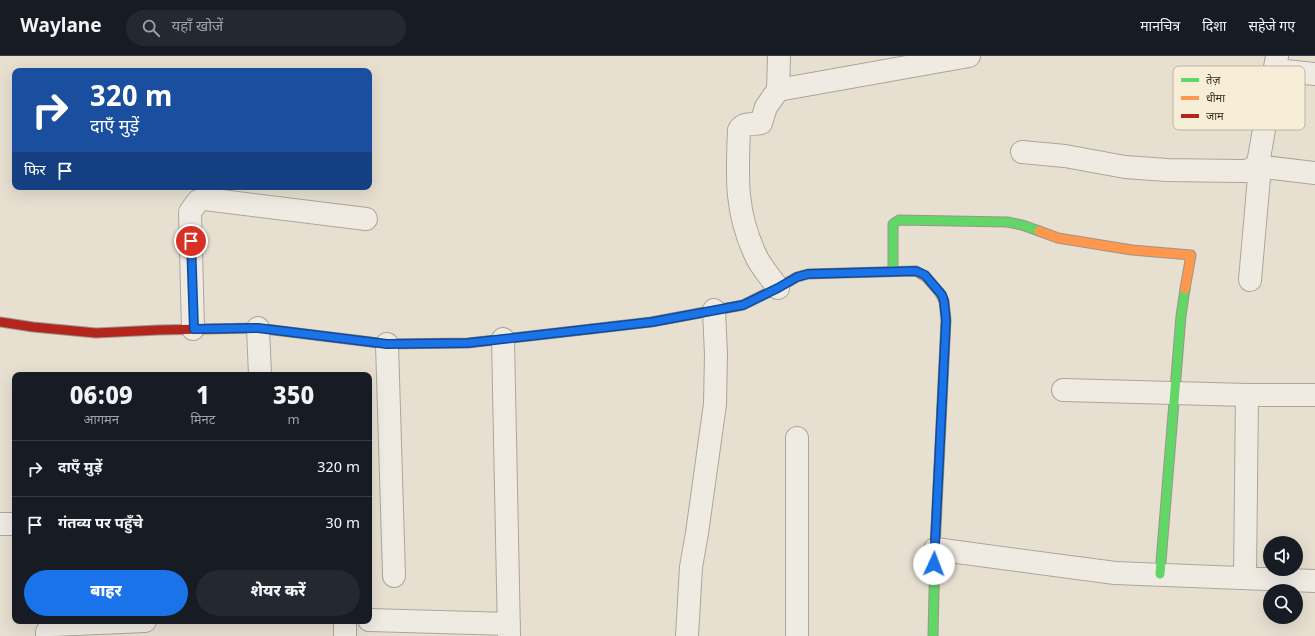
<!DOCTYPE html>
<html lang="hi">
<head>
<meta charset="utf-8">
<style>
  body { margin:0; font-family:Georgia,"Noto Sans Devanagari",serif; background:#242831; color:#f1f3f6; height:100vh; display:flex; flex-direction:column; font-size:15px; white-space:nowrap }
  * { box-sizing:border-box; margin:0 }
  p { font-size:13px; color:#9ea1a6 }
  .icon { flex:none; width:22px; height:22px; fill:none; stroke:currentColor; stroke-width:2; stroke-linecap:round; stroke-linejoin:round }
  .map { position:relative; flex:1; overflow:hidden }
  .panel { position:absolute; left:12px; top:316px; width:360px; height:252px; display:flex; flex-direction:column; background:#171b24; border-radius:8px; box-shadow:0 4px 16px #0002 }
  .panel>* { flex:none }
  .top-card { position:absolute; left:12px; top:12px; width:360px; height:122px; border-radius:8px; box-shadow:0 4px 16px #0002; background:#1a4fa0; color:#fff; overflow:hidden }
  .tools { position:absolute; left:1263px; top:480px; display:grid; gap:8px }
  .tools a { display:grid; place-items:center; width:40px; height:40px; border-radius:50%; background:#171b24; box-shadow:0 4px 16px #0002; font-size:20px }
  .pin { position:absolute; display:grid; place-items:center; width:34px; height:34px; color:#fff; margin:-17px; border:2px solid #fff; border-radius:50%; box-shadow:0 1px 4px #0007 }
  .me { position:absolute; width:44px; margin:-22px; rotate:2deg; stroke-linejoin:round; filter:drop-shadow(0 0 3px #0008) }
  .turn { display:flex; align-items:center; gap:14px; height:84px; padding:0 12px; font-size:18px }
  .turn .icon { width:52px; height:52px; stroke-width:2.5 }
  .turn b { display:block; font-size:28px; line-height:34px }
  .then { display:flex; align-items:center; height:38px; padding:0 12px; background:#0003; gap:8px; font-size:15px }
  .eta { display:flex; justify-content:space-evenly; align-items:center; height:68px; text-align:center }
  .eta b { font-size:24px; font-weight:800; line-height:28px }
  .cta { display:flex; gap:8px; margin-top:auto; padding:8px 12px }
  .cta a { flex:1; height:46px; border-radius:24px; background:#1a73e8; color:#fff; font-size:16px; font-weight:800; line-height:46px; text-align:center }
  .cta a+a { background:#242831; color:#f1f3f6 }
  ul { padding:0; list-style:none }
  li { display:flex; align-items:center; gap:12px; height:56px; padding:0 12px; border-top:1px solid #363941 }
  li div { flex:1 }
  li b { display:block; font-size:15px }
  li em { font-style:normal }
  header { display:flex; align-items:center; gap:24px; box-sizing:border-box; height:56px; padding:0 20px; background:#171b24; border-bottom:1px solid #363941 }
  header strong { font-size:19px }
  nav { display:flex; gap:22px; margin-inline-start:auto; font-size:14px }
  .search { width:280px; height:36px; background:#242831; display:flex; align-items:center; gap:10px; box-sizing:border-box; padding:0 14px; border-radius:22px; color:#9ea1a6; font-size:15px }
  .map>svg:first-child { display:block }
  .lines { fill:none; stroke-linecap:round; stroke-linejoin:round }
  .street-casing { stroke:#ada599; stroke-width:24 }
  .fast-casing { stroke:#9c958a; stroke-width:11 }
  .slow-casing { stroke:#9c958a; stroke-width:11 }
  .jam-casing { stroke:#9c958a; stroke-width:11 }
  .street { stroke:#efebe3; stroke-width:22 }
  .fast { stroke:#63d668; stroke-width:9 }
  .slow { stroke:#ff974d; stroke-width:9 }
  .jam { stroke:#b3261e; stroke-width:9 }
  .route-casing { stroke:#114b97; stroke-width:10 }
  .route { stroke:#1a73e8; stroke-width:7 }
  .key { fill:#f7eed8; stroke:#bfb4a1; stroke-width:1 }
  .key-label { font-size:11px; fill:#3d2e20 }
</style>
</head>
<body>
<header>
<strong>Waylane</strong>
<div class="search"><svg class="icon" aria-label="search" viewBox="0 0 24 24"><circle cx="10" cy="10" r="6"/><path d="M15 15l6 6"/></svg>यहाँ खोजें</div>
<nav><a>मानचित्र</a><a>दिशा</a><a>सहेजे गए</a></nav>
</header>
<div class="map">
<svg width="1315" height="580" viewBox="0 0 1315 580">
  <rect width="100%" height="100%" fill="#e7e0d1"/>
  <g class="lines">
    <g class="street-casing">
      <path id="street" d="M779,0L778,34L969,0
        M1277,0L1259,102L1260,107L1264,111L1315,117
        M1275,14L1315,18
        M778,34L766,51L761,67C752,69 744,66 739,74C737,121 735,156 756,200C761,211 771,222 778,232
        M1022,96L1065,100L1125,111L1167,114L1241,115H1248L1260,107
        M1250,224L1260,110L1264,111
        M258,272L260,319
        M193,273L190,156L198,145L205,143L366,163
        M503,283L509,580
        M387,288L394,520
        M1063,334L1247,339H1315
        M0,468H15
        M935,493L1115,517L1315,525
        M1245,522L1247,339
        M369,564L509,568
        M345,565V580
        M47,580V576L52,569L145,565
        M687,580L691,511L697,477L715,348L716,299L714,254
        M797,580V382"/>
    </g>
    <g class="fast-casing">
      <path id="fast" d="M893,215V168L899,164L1007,166L1022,169L1039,175
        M591,273L651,266L743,249L783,229
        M1160,518L1181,260L1185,233
        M933,580L935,493L946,264L944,245L940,237"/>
    </g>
    <g class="slow-casing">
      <path id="slow" d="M1039,175L1058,182L1132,194L1191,199L1185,233
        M783,229L797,221L808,218L916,215L926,221L940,237
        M257,272L387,288L468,287L591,273"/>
    </g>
    <g class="jam-casing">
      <path id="jam" d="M0,266L33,271L96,277L159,274L257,272"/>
    </g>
    <use href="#street" class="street"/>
    <use href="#fast" class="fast"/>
    <use href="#slow" class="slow"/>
    <use href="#jam" class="jam"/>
  </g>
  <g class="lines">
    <g class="route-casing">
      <path id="route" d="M191,185L194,273L258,272L387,288L468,287L652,266L743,249L778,232L797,221L808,218L916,215L925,219L942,239L944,245L946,264L934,508"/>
    </g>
    <use href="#route" class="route"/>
  </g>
  <rect x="1173" y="10" width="132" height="64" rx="6" class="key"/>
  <rect x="1181" y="22" width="18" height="4" fill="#63d668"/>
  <rect x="1181" y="40" width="18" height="4" fill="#ff974d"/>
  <rect x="1181" y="58" width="18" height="4" fill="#b3261e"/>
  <g class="key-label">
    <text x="1206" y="28">तेज़</text>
    <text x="1206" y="46">धीमा</text>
    <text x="1206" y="64">जाम</text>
  </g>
</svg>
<div class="tools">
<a><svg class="icon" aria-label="sound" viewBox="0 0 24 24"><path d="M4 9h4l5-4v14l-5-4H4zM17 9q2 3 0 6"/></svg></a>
<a><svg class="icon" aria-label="search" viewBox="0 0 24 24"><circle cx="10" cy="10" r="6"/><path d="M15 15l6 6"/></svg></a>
</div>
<div class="pin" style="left:191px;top:185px;background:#d93025"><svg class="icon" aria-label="arrive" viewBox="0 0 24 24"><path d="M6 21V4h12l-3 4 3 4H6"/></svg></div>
<svg class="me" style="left:934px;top:508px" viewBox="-20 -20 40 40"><circle r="19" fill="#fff"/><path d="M0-13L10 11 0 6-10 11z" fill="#1a73e8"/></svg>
<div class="top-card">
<div class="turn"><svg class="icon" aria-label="right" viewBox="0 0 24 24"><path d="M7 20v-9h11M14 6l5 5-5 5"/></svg><div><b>320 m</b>दाएँ मुड़ें</div></div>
<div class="then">फिर<svg class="icon" aria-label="arrive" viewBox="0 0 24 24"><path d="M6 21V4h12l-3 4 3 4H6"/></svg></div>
</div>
<section class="panel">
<div class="eta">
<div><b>06:09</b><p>आगमन</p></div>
<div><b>1</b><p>मिनट</p></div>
<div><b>350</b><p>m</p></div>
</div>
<ul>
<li><svg class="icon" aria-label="right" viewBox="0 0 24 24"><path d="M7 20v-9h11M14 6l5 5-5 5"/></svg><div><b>दाएँ मुड़ें</b></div><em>320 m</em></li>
<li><svg class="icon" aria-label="arrive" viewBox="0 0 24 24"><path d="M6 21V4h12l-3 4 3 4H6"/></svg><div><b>गंतव्य पर पहुँचे</b></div><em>30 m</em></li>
</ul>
<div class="cta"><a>बाहर</a><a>शेयर करें</a></div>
</section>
</div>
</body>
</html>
